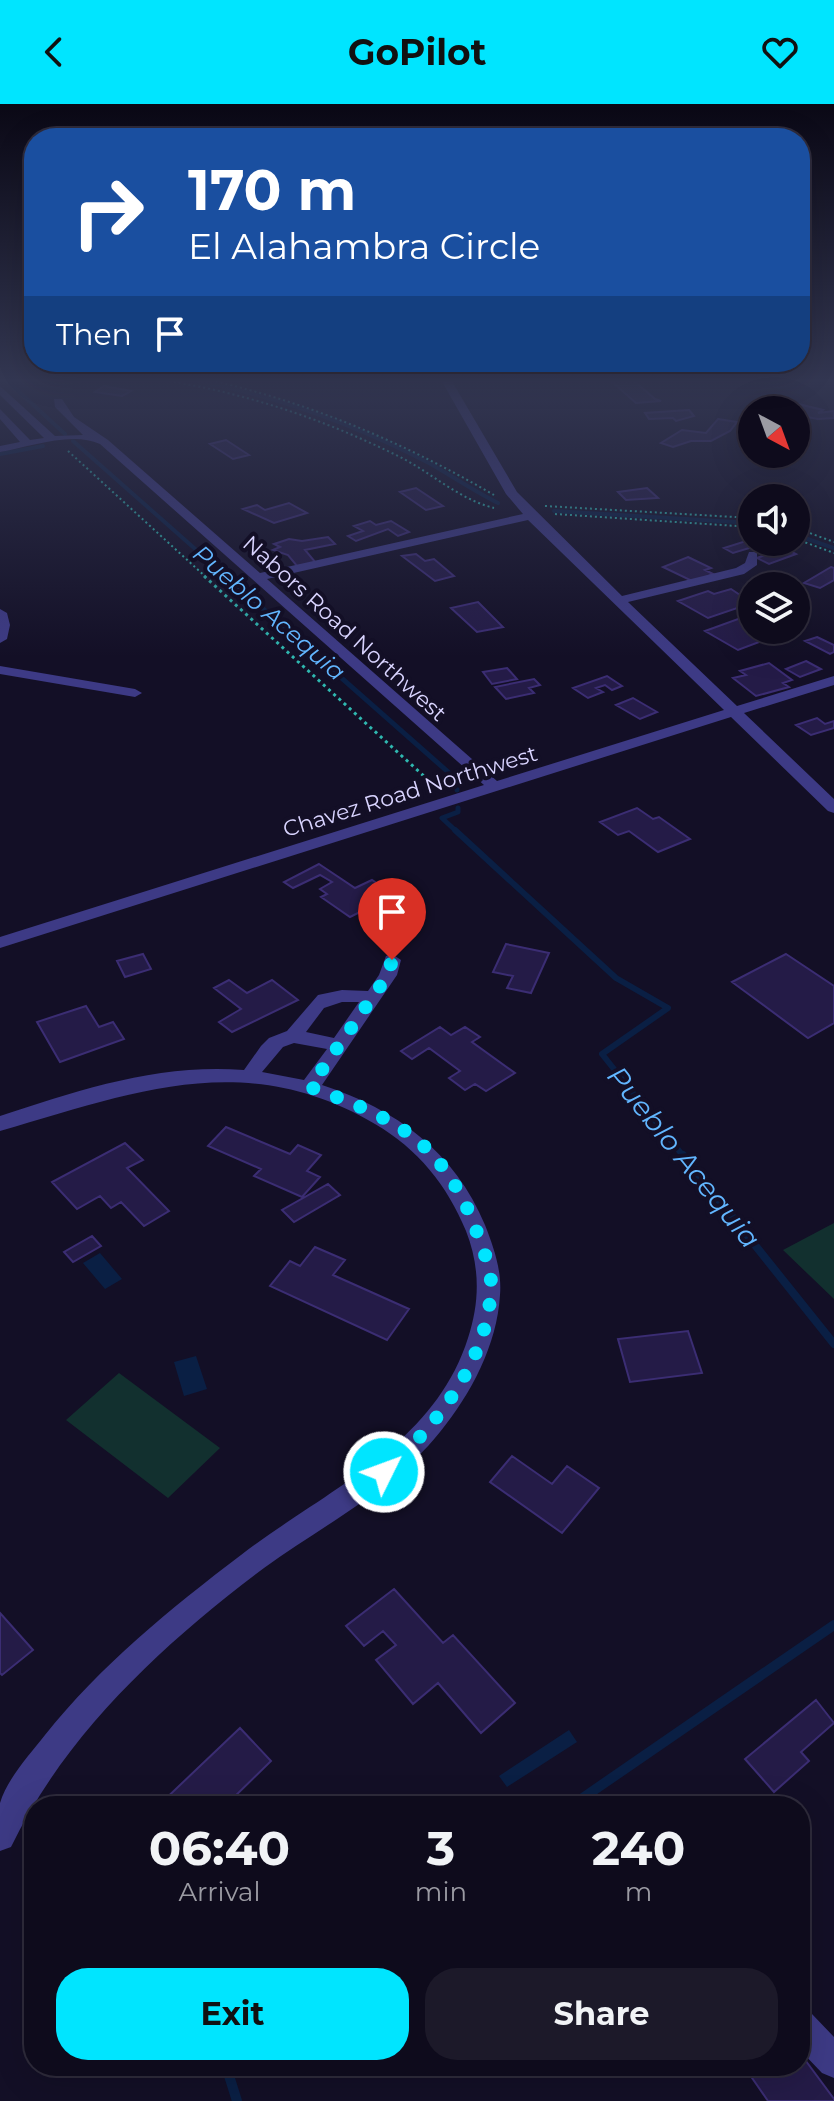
<!DOCTYPE html>
<html lang="en">
<head>
<meta charset="utf-8">
<style>
  body { margin:0; font-family:Montserrat,sans-serif; background:#1c1929; color:#f1f3f6; height:100vh; display:flex; flex-direction:column; font-size:30px; white-space:nowrap }
  * { box-sizing:border-box; margin:0 }
  p { font-size:26px; color:#9b9ba3 }
  .icon { flex:none; width:44px; height:44px; fill:none; stroke:currentColor; stroke-width:2; stroke-linecap:round; stroke-linejoin:round }
  .map { position:relative; flex:1; overflow:hidden }
  .side { position:absolute; left:24px; top:1692px; width:786px; height:280px; display:flex; flex-direction:column; background:#0e0b1c; border-radius:32px; box-shadow:0 8px 32px #0002,0 0 0 2px #2e2b3b }
  .side>* { flex:none }
  .guide { position:absolute; left:24px; top:24px; width:786px; height:244px; border-radius:32px; box-shadow:0 8px 32px #0002,0 0 0 2px #2e2b3b; background:#1a4fa0; color:#fff; overflow:hidden }
  .needle { width:52px; rotate:139deg }
  .tools { position:absolute; left:738px; top:292px; display:grid; gap:16px }
  .tools a { display:grid; place-items:center; width:72px; height:72px; border-radius:50%; background:#0e0b1c; box-shadow:0 8px 32px #0002,0 0 0 2px #2e2b3b; font-size:40px }
  .pin { position:absolute; display:grid; place-items:center; width:68px; height:68px; color:#fff; margin:-82px -34px; border-radius:50% 50% 50% 0; rotate:-45deg; box-shadow:0 0 8px #0007 }
  .pin .icon { rotate:45deg }
  .me { position:absolute; width:88px; margin:-44px; rotate:48deg; stroke-linejoin:round; filter:drop-shadow(0 0 6px #0008) }
  .turn { display:flex; align-items:center; gap:28px; height:168px; padding:0 32px; font-size:36px }
  .turn .icon { width:104px; height:104px; stroke-width:2.5 }
  .turn b { display:block; font-size:56px; line-height:68px }
  .then { display:flex; align-items:center; height:76px; padding:0 32px; background:#0003; gap:16px; font-size:30px }
  .eta { display:flex; justify-content:space-evenly; align-items:center; height:136px; text-align:center }
  .eta b { font-size:48px; font-weight:700; line-height:56px }
  .button { display:flex; gap:16px; margin-top:auto; padding:16px 32px }
  .button a { flex:1; height:92px; border-radius:32px; background:#00e5ff; color:#111; font-size:32px; font-weight:700; line-height:92px; text-align:center }
  .button a+a { background:#1c1929; color:#f1f3f6 }
  header { display:flex; justify-content:space-between; align-items:center; height:104px; padding:0 32px; background:#00e5ff; color:#111; font-size:36px; font-weight:700 }
  .map>svg:first-child { display:block }
  .green { fill:#12302f }
  .water { fill:#0a1f44 }
  .lines { fill:none; stroke-linecap:round; stroke-linejoin:round }
  .stream-far4 { stroke:#0a1f44; stroke-width:4 }
  .stream-far3 { stroke:#0a1f44; stroke-width:5 }
  .stream-far2 { stroke:#0a1f44; stroke-width:6 }
  .stream-far1 { stroke:#0a1f44; stroke-width:8 }
  .stream { stroke:#0a1f44; stroke-width:10 }
  .building { fill:#241b47; stroke:#3b2d73; stroke-width:2 }
  .path-far1 { stroke:#2fb8b0; stroke-width:2; stroke-dasharray:2 3; stroke-linecap:butt }
  .path { stroke:#2fb8b0; stroke-width:3; stroke-dasharray:3 4; stroke-linecap:butt }
  .minor { fill:#3d3a85; fill-rule:evenodd }
  .route { stroke:#00e5ff; stroke-width:14; stroke-dasharray:0 25.2 }
  .labels { text-anchor:middle; stroke-width:8; stroke-linejoin:round; paint-order:stroke }
  .far-street-label { font-size:22px; fill:#d9d4ff; stroke:#130f26 }
  .far-water-label { font-size:24px; font-style:italic; fill:#62b6ff; stroke:#130f26 }
  .water-label { font-size:28px; font-style:italic; fill:#62b6ff; stroke:#130f26 }
</style>
</head>
<body>
<header><svg class="icon" aria-label="back" viewBox="0 0 24 24"><path d="M15 5l-7 7 7 7"/></svg>GoPilot<svg class="icon" aria-label="heart" viewBox="0 0 24 24"><path d="M12 20l-8-8c-3-5 5-10 8-4 3-6 11-1 8 4z"/></svg></header>
<div class="map">
<svg width="834" height="1997" viewBox="0 0 834 1997">
  <rect width="100%" height="100%" fill="#130f26"/>
  <path class="green" d="M834,1119V1195L783,1146Z
    M119,1269L220,1344L168,1394L66,1316Z"/>
  <path class="water" d="M100,1149L122,1175L105,1185L83,1159Z
    M196,1252L207,1285L184,1292L174,1258Z
    M569,1626L577,1638L507,1683L499,1672Z"/>
  <g class="lines">
    <path class="stream-far4" d="M179,274C266,288 350,318 429,359C452,372 474,387 498,399
      M5,275L65,330
      M73,337L228,474
      M0,350L43,342
      M554,407L752,419
      M796,431L834,444"/>
    <path class="stream-far3" d="M226,472L456,675L457,686
      M457,728L442,714L458,708V704"/>
    <path class="stream-far2" d="M455,726L616,874L668,904L602,950L684,1053"/>
    <path class="stream-far1" d="M683,1051L834,1240"/>
    <path class="stream" d="M571,1702L834,1521
      M226,1962L237,1997"/>
  </g>
  <path class="building" d="M632,275L655,295L661,297L636,299L611,277Z
    M104,282L131,287L122,292L95,288Z
    M790,298L823,306L818,309L834,307V314L818,315L796,311V306L784,303Z
    M689,306L694,312L676,317L673,314L649,315L645,309Z
    M718,315L737,318L730,327L711,337H691L673,343L661,339L682,326L706,329Z
    M226,336L249,351L233,355L210,340Z
    M416,384L443,402L426,406L400,388Z
    M647,384L658,394L626,396L618,388Z
    M289,399L307,409L274,419L243,405L257,401L265,406Z
    M370,417L376,421L391,417L409,428L398,432L388,425L356,437L348,432L363,427L354,422Z
    M328,433L335,440L305,446L316,459L297,462L288,451L273,446L280,443L274,440L289,435L302,437Z
    M746,437L756,442L733,449L724,444Z
    M784,444L796,450L769,460L757,454Z
    M416,450L425,457L434,455L454,472L435,477L402,452Z
    M688,453L711,464L705,466L713,470L694,478L663,463Z
    M831,463L834,464V476L820,484L804,479Z
    M731,485L752,499L708,514L678,497L708,487L714,490Z
    M478,498L503,523L477,528L451,504Z
    M749,511L752,526L783,529L738,546L705,527Z
    M817,533L834,541V548L830,550L805,537Z
    M806,557L821,565L800,573L786,565Z
    M769,559L792,576L783,579L789,583L756,592L733,574L746,571L740,567Z
    M507,564L517,575L492,580L483,568Z
    M607,572L622,582L612,586L605,581L596,584L603,588L588,594L573,584Z
    M534,575L540,581L529,584L534,589L506,595L495,583Z
    M633,594L657,608L640,615L616,601Z
    M817,614L825,620L834,617V624L811,631L796,621Z
    M637,704L653,715L659,713L690,735L658,748L629,727L618,731L600,718Z
    M319,760L355,784L372,776L394,791L350,813L321,793L327,790L320,785L332,778L320,771L293,784L284,778Z
    M506,840L549,849L531,889L507,884L513,872L493,868Z
    M143,850L151,865L125,873L117,857Z
    M786,850L834,882V919L808,934L732,878Z
    M229,876L247,889L272,876L298,896L232,928L219,918L241,905L214,884Z
    M86,902L99,923L113,918L124,935L60,958L37,918Z
    M440,923L451,931L465,923L480,933L472,938L515,969L486,987L475,980L465,986L449,974L460,967L429,944L412,955L401,947Z
    M226,1023L290,1050L298,1041L321,1051L307,1067L320,1073L302,1093L254,1072L261,1065L208,1042Z
    M125,1039L143,1056L127,1064L169,1107L144,1122L121,1098L111,1104L100,1092L77,1105L52,1078Z
    M328,1080L340,1091L294,1118L282,1106Z
    M92,1132L101,1142L73,1158L64,1148Z
    M315,1143L345,1156L333,1171L409,1205L387,1236L270,1182L290,1157L300,1162Z
    M688,1227L702,1269L630,1278L618,1235Z
    M512,1352L552,1380L567,1362L599,1384L562,1429L490,1378Z
    M394,1485L443,1539L453,1531L515,1599L481,1629L438,1579L413,1600L376,1556L396,1541L383,1527L364,1542L346,1522Z
    M0,1509L33,1546L2,1571L0,1569Z
    M816,1596L834,1619L801,1648L809,1657L774,1688L745,1655Z
    M240,1624L271,1657L229,1698L233,1702H158Z
    M800,1949L834,1995V1997H768L750,1971L761,1962H800Z"/>
  <g class="lines">
    <path class="path-far1" d="M149,274C237,286 319,313 398,352C431,368 458,395 494,404
      M201,274C306,297 401,337 494,391
      M68,347L207,474
      M545,402L752,414
      M555,410L752,423
      M796,424L834,438
      M796,435L834,449"/>
    <path class="path" d="M204,472L437,684"/>
    <path class="minor" d="M440,274H450L517,388L622,492L736,464L745,459L749,448H757V461L744,470L628,498L737,602L834,572V581L744,609L834,695V709L828,707L731,613L0,844V833L484,681L100,340C72,327 29,343 0,348V342L20,338L0,315V305L30,336L44,334L0,291V282L55,332L83,331L55,303L54,295H62L74,313L108,336L260,469L523,410L506,390ZM528,416L724,606L497,677L267,475Z
      M0,505L7,509L10,521L7,535L0,539Z
      M0,562L135,585L142,589L135,593L0,570Z
      M392,850L401,856L397,871L322,981C396,1005 455,1048 485,1121C494,1144 502,1167 500,1191C497,1241 471,1290 440,1328C394,1386 323,1421 264,1464C164,1539 66,1629 11,1743L0,1747C0,1733 0,1713 0,1699C7,1675 30,1650 45,1631C100,1562 171,1504 241,1451C324,1387 434,1342 468,1234C480,1197 480,1163 466,1127C447,1081 418,1045 375,1020C244,943 132,989 0,1027V1012C78,986 160,959 244,966L261,942L269,934L287,927L318,891L342,886L368,887L379,871L386,852ZM342,898H359L334,934L306,928L324,904ZM294,939L327,945L304,976L262,968L283,943Z
      M800,1906L812,1910L834,1933V1974L822,1969L800,1946Z"/>
  </g>
  <linearGradient id="sky" x2="0" y2="1"><stop stop-color="#0a0815"/><stop offset="0.5" stop-color="#333752"/><stop offset="1" stop-color="#333752" stop-opacity="0"/></linearGradient>
  <rect width="834" height="553" fill="url(#sky)"/>
  <g class="lines">
    <path class="route" d="M384,1368C436,1322 485,1261 491,1188C493,1167 482,1143 475,1123C465,1096 449,1067 428,1046C397,1015 350,998 310,983L388,871L392,856"/>
  </g>
  <g class="labels">
    <g class="far-street-label">
      <text transform="translate(345 524) rotate(42)" y="8">Nabors Road Northwest</text>
      <text transform="translate(410 687) rotate(-17)" y="8">Chavez Road Northwest</text>
    </g>
    <g class="far-water-label">
      <text transform="translate(269 509) rotate(41)" y="8">Pueblo Acequia</text>
    </g>
    <g class="water-label">
      <text transform="translate(684 1053) rotate(51)" y="10">Pueblo Acequia</text>
    </g>
  </g>
</svg>
<div class="tools">
<a><svg class="needle" viewBox="-14 -14 28 28"><path d="M0-13l5 13h-10z" fill="#e53935"/><path d="M0 13l5-13h-10z" fill="#9b9ba3"/></svg></a>
<a><svg class="icon" aria-label="sound" viewBox="0 0 24 24"><path d="M4 9h4l5-4v14l-5-4H4zM17 9q2 3 0 6"/></svg></a>
<a><svg class="icon" aria-label="layers" viewBox="0 0 24 24"><path d="M12 4l9 5-9 5-9-5zM3 14l9 5 9-5"/></svg></a>
</div>
<div class="pin" style="left:392px;top:856px;background:#d93025"><svg class="icon" aria-label="arrive" viewBox="0 0 24 24"><path d="M6 21V4h12l-3 4 3 4H6"/></svg></div>
<svg class="me" style="left:384px;top:1368px" viewBox="-20 -20 40 40"><circle r="17" fill="#00e5ff" stroke="#fff" stroke-width="3"/><path d="M0-11L8 9 0 5-8 9z" fill="#fff"/></svg>
<div class="guide">
<div class="turn"><svg class="icon" aria-label="right" viewBox="0 0 24 24"><path d="M7 20v-9h11M14 6l5 5-5 5"/></svg><div><b>170 m</b>El Alahambra Circle</div></div>
<div class="then">Then<svg class="icon" aria-label="arrive" viewBox="0 0 24 24"><path d="M6 21V4h12l-3 4 3 4H6"/></svg></div>
</div>
<section class="side">
<div class="eta">
<div><b>06:40</b><p>Arrival</p></div>
<div><b>3</b><p>min</p></div>
<div><b>240</b><p>m</p></div>
</div>
<div class="button"><a>Exit</a><a>Share</a></div>
</section>
</div>
</body>
</html>
